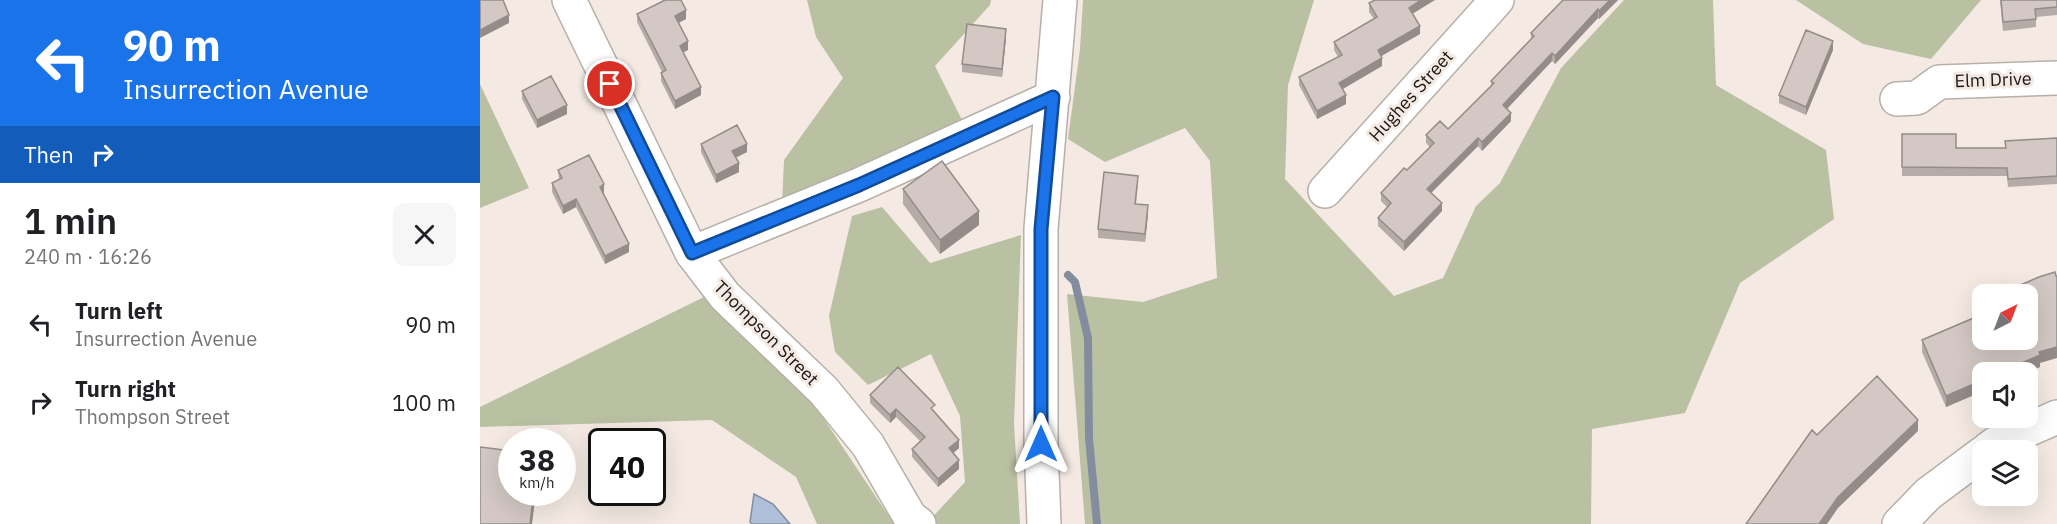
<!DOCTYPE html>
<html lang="en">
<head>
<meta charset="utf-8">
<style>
  body { margin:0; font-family:"IBM Plex Sans",sans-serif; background:#f6f6f6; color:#202124; height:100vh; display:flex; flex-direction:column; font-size:22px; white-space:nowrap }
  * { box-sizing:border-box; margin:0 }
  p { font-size:20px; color:#757577 }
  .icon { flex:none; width:33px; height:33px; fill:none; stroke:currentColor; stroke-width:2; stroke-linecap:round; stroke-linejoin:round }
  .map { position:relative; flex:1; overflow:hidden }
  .side { display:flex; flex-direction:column; background:#fff; width:480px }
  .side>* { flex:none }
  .top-card { background:#1a73e8; color:#fff; overflow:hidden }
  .needle { width:39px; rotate:42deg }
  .fabs { position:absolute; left:1492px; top:284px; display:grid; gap:12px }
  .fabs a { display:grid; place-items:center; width:66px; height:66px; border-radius:12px; background:#fff; box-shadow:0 6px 24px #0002; font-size:30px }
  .speed { position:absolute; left:18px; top:428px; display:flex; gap:12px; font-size:30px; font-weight:700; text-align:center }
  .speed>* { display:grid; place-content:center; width:78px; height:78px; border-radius:50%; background:#fff; box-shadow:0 6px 24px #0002; line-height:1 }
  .speed small { font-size:15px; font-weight:400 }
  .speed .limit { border:3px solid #111; border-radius:9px; background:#fff; color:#111 }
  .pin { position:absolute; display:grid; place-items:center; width:51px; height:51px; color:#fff; margin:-26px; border:3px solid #fff; border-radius:50%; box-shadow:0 2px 6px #0007 }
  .me { position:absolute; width:66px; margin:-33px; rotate:0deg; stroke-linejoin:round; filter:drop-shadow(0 0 4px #0008) }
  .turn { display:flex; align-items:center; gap:21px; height:126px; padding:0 24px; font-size:27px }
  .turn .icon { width:78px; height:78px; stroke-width:2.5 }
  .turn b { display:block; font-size:42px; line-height:51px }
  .then { display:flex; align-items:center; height:57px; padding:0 24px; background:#0003; gap:12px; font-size:22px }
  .round { display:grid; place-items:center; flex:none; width:63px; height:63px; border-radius:12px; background:#f6f6f6 }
  .head { display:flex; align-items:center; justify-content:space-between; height:102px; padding:0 24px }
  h1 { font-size:36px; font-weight:600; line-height:45px }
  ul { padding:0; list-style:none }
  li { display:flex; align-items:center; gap:18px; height:78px; padding:0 24px }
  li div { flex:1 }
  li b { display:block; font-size:22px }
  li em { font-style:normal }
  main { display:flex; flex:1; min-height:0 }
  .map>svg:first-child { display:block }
  .forest { fill:#bac0a2 }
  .water { fill:#b0bfd9; stroke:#838d9e; stroke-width:1.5 }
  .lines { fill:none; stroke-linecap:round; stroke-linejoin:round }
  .stream { stroke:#838d9e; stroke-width:8 }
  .minor-casing { stroke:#b8afa9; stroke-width:36 }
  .minor { stroke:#fff; stroke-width:33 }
  .wall { fill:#b5aca8 }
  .shaded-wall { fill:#948c88 }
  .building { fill:#d3c8c3; stroke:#948c88; stroke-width:1.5 }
  .route-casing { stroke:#114b97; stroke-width:15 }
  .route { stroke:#1a73e8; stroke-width:10 }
  .labels { text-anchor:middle; stroke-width:6; stroke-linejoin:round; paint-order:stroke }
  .street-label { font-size:18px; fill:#1b1815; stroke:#f4eae3 }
</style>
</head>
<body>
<main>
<section class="side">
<div class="top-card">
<div class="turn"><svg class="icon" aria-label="left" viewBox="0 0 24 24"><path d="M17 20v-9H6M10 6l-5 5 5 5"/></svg><div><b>90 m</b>Insurrection Avenue</div></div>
<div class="then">Then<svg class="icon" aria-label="right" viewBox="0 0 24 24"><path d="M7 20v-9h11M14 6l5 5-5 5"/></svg></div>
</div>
<div class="head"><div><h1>1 min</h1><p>240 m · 16:26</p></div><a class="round"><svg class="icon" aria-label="close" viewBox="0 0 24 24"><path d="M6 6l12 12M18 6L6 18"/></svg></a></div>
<ul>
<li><svg class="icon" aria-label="left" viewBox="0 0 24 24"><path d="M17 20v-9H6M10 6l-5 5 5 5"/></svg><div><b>Turn left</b><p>Insurrection Avenue</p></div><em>90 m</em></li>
<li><svg class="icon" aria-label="right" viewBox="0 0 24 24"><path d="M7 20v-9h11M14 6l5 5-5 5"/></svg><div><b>Turn right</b><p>Thompson Street</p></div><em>100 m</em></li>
</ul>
</section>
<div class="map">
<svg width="1577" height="524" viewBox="0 0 1577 524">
  <rect width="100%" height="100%" fill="#f4eae3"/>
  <path class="forest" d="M327,0H511L510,5L455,66L482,120L302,203L304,160L363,78L336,37Z
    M603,0H834L808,85L805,179L914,296L963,278L996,206L1020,183L1081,68L1144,0H1233L1236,85L1346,150L1354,219L1260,283L1205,413L1112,429L1111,524H605L587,294L663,302L737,278L730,161L705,128L625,162L588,139L600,49Z
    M1316,0H1501L1451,59L1383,44Z
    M0,84L49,188L0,208Z
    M402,207L450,263L541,235L534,424L540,524H446L485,482L480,416L451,354L388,385L355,352L349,316L372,216Z
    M224,297L334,404L414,524H337L316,477L232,420L0,427V407Z"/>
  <path class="water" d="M274,494L293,504L310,524H272L270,522Z"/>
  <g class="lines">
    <path class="stream" d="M588,275L595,282L608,338L609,438L617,524"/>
    <g class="minor-casing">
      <path id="minor" d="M89,0L212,253L245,296L344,391L388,445L430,517L439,524
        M1417,99L1437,98L1459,82L1577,78
        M845,191L1017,0
        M212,253L379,185L573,97
        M1507,450L1515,444L1577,417
        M564,524L561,444V229L580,0
        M1419,524L1448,494L1503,453"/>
    </g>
    <use href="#minor" class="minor"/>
  </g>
  <path class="wall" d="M1083,0H1138L1119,19L1118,18L1075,64L1072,61L1027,109L1031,121L1002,151L998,146L951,193L962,211L924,251L898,226V218L907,207L901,201V193L927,170L950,147L946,143V135L968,129L1011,86V81L1051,39V33Z
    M1520,0H1577V15L1556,17V27L1523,31Z
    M889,3L933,14L940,34L901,56L902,66L863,89L866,104L837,119L819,85V77L858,57L854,50V42L894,19L889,12Z
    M157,14L206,19L199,23L208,50L203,52L221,95L195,109L181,81V73L182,72L157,22Z
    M526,38L522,77L482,72V64Z
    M1353,50L1326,115L1299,103V95Z
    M42,91L87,114L57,128L42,99Z
    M1422,134L1476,148H1525L1577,138V184L1528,187L1527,176H1422Z
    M221,144L267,152L256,158L259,172L236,183L221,152Z
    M78,170L124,193H123L149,252L125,264L96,207L83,214L72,192V183L79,180Z
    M658,184L656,204L668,214L665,242L618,238V229Z
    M423,189L499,225L460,254L423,204Z
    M1442,340L1560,363V367L1466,407L1442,352Z
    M390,395L455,412L479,448L473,453L479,469L458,487L432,457V449L440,441L416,417L410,423L390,403Z"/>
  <path class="shaded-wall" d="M941,0H955L929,16V8Z
    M1130,0H1138L1119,19V11Z
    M1118,9V18L1075,64V56Z
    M206,10V19L195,24V16Z
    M29,15V23L0,38V30Z
    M940,26V34L898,58V50Z
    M526,29V38L522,77V69Z
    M208,41V50L200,54V46Z
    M1353,41V50L1326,115V107Z
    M1072,53V61L1023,113V105Z
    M902,58V66L859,91V83Z
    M221,87V95L195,109V101Z
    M866,95V104L837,119V111Z
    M87,105V114L57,128V120Z
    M1031,113V121L1002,151V142Z
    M998,138V146L947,197V189Z
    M267,144V152L252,159V151Z
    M259,163V172L236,183V175Z
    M124,184V193L120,195V187Z
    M96,199V207L83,214V206Z
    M962,203V211L924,251V242Z
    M668,205V214L665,242V234Z
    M499,211V225L460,254V240Z
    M149,244V252L125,264V256Z
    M1577,347V358L1560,363V367L1548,372H1521L1559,352Z
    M1503,380V391L1466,407V396Z
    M416,409V417L410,423V415Z
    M1438,420V431L1358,508L1347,524H1339L1358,497Z
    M479,440V448L469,457V448Z
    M479,460V469L458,487V479Z
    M54,492H56L52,524H50Z"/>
  <path class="building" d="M0,0H23L29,15L0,30Z
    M185,0H201L206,10L195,16L208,41L200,46L221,87L195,101L181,73L186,70L157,14Z
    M895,0H941L929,8L940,26L898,50L902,58L859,83L866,95L837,111L819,77L862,55L854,42L897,17L889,3Z
    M1083,0H1130L1119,11L1118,9L1075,56L1072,53L1023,105L1031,113L1002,142L998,138L947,189L962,203L924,242L898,218L911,203L901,193L924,168L927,170L954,143L946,135L960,121L968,129L1014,83L1011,81L1054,36L1051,33Z
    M1521,0H1577V7L1555,9L1556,19L1523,22Z
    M487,24L526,29L522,69L482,64Z
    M1326,30L1353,41L1326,107L1299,95Z
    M71,76L87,105L57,120L42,91Z
    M257,125L267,144L252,151L259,163L236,175L221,144Z
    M1422,134H1476V148H1526L1525,141L1577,138V176L1528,179L1527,168L1422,167Z
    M109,155L124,184L120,187L149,244L125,256L96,199L83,206L72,183L82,178L78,170Z
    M462,161L499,211L460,240L423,189Z
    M624,172L658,176L655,204L668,205L665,234L618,229Z
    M1575,272L1576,276H1577V347L1559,352L1560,355L1521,372H1503V380L1466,396L1442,340L1503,314V339H1548V294H1520L1559,277Z
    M418,367L455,405L451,408L479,440L469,448L479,460L458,479L432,449L445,437L416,409L410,415L390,395Z
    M1397,376L1438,420L1358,497L1339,524H1266L1332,430L1337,435Z
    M0,447L32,451V492H54L50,524H0Z"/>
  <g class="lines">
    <g class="route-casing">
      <path id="route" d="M130,84L212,253L379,185L573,97L561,229V444"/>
    </g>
    <use href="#route" class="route"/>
  </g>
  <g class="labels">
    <g class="street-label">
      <text transform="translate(1513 80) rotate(-2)" y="6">Elm Drive</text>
      <text transform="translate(931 96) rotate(-48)" y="6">Hughes Street</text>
      <text transform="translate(286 333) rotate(45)" y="6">Thompson Street</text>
    </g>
  </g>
</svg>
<div class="fabs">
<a><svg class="needle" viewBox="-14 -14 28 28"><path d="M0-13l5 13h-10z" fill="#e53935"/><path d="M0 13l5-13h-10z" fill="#757577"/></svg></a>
<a><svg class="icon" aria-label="sound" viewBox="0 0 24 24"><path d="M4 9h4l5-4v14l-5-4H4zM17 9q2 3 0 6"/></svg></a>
<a><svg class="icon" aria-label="layers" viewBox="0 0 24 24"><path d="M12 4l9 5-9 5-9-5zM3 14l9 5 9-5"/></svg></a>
</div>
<div class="speed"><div>38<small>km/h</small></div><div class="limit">40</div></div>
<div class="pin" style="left:130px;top:84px;background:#d93025"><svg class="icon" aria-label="arrive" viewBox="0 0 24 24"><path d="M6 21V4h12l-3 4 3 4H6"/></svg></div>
<svg class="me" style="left:561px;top:444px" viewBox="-20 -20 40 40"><path d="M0-17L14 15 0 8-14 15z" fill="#1a73e8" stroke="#fff" stroke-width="4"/></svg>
</div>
</main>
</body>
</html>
